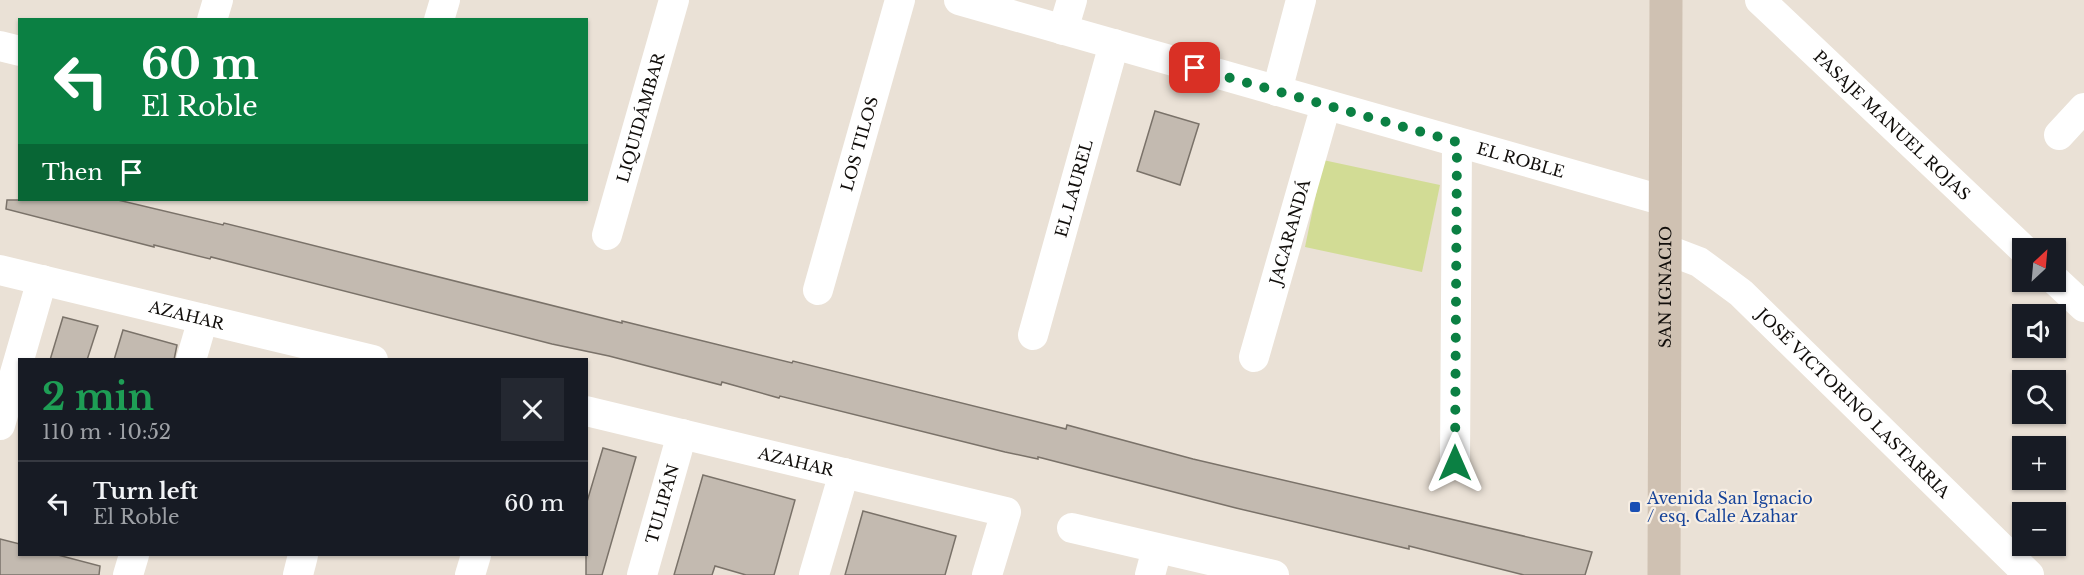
<!DOCTYPE html>
<html lang="en">
<head>
<meta charset="utf-8">
<style>
  body { margin:0; font-family:"Libre Baskerville",serif; background:#242831; color:#f1f3f6; height:100vh; display:flex; flex-direction:column; font-size:22px; white-space:nowrap }
  * { box-sizing:border-box; margin:0 }
  p { font-size:20px; color:#9ea1a6 }
  .icon { flex:none; width:33px; height:33px; fill:none; stroke:currentColor; stroke-width:2; stroke-linecap:round; stroke-linejoin:round }
  .map { position:relative; flex:1; overflow:hidden }
  .panel { position:absolute; left:18px; top:358px; width:570px; height:198px; display:flex; flex-direction:column; background:#171b24; border-radius:0px; box-shadow:0 2px 4px #0004 }
  .panel>* { flex:none }
  .banner { position:absolute; left:18px; top:18px; width:570px; height:183px; border-radius:0px; box-shadow:0 2px 4px #0004; background:#0b8043; color:#fff; overflow:hidden }
  .needle { width:39px; rotate:26deg }
  .fabs { position:absolute; left:2012px; top:238px; display:grid; gap:12px }
  .fabs a { display:grid; place-items:center; width:54px; height:54px; border-radius:0px; background:#171b24; box-shadow:0 2px 4px #0004; font-size:30px }
  .pin { position:absolute; display:grid; place-items:center; width:51px; height:51px; color:#fff; margin:-26px; border-radius:12px; box-shadow:0 3px 9px #0006 }
  .me { position:absolute; width:66px; margin:-33px; rotate:0deg; stroke-linejoin:round; filter:drop-shadow(0 0 4px #0008) }
  .turn { display:flex; align-items:center; gap:21px; height:126px; padding:0 24px; font-size:27px }
  .turn .icon { width:78px; height:78px; stroke-width:2.5 }
  .turn b { display:block; font-size:42px; line-height:51px }
  .then { display:flex; align-items:center; height:57px; padding:0 24px; background:#0003; gap:12px; font-size:22px }
  .round { display:grid; place-items:center; flex:none; width:63px; height:63px; border-radius:0px; background:#242831 }
  .headline { display:flex; align-items:center; justify-content:space-between; height:102px; padding:0 24px }
  h1 { font-size:36px; font-weight:800; line-height:45px; color:#1e9e55 }
  ul { padding:0; list-style:none }
  li { display:flex; align-items:center; gap:18px; height:84px; padding:0 24px; border-top:2px solid #363941 }
  li div { flex:1 }
  li b { display:block; font-size:22px }
  li em { font-style:normal }
  .map>svg:first-child { display:block }
  .green { fill:#d2dc95 }
  .building { fill:#c3bab0; stroke:#7a7269; stroke-width:1.5 }
  .lines { fill:none; stroke-linecap:round; stroke-linejoin:round }
  .street { stroke:#fff; stroke-width:30 }
  .secondary { stroke:#cfc1b2; stroke-width:33 }
  .route { stroke:#0b8043; stroke-width:10; stroke-dasharray:0 18 }
  .transit-dot { fill:#1a4fb4; stroke:#f7eee3; stroke-width:2 }
  .labels { text-anchor:middle; stroke-width:4.5; stroke-linejoin:round; paint-order:stroke }
  .street-label { font-size:16px; fill:#110e0b; stroke:#f7eee3 }
  .transit-label { font-size:16px; fill:#164399; stroke:#f7eee3; text-anchor:start }
</style>
</head>
<body>
<div class="map">
<svg width="2084" height="575" viewBox="0 0 2084 575">
  <rect width="100%" height="100%" fill="#eae1d6"/>
  <path class="green" d="M1323,160L1440,185L1422,272L1305,247Z"/>
  <path class="building" d="M1155,111L1199,124L1180,185L1137,171Z
    M7,200H118L223,225L224,223L622,323V321L792,363L793,361L1066,429L1067,425L1193,459L1592,552L1585,575H1524L1409,546V549L1236,508L1038,457V459L1005,452L780,396L779,398L722,382L721,385L609,356L552,344L211,257L210,259L154,245V247L6,209Z
    M63,317L98,326L87,360H50Z
    M123,330L177,345L174,360H114Z
    M603,448L636,457L602,575H586V505Z
    M703,475L795,500L774,575H746L715,566L712,575H674Z
    M863,511L956,536L945,575H845Z
    M0,539L20,544V555H58L100,566L99,575H0Z"/>
  <g class="lines">
    <g class="street">
      <path id="s1" d="M959,0L1665,201"/>
      <path id="s2" d="M1760,0L2023,249"/>
      <path d="M212,20L218,0"/>
      <path d="M439,20L445,0"/>
      <path d="M1063,30L1072,0"/>
      <path d="M0,46L20,51"/>
      <path d="M1277,91L1301,0"/>
      <path d="M2059,135L2084,108"/>
      <path id="s3" d="M607,235L674,0"/>
      <path id="s4" d="M1665,249L1699,262L1741,293L2029,575"/>
      <path id="s5" d="M0,270L373,360"/>
      <path d="M2055,280L2084,307"/>
      <path id="s6" d="M818,290L900,0"/>
      <path id="s7" d="M1033,335L1114,44"/>
      <path id="s8" d="M1254,357L1326,105"/>
      <path d="M191,360L203,319"/>
      <path id="s9" d="M586,411L1006,512L987,575"/>
      <path d="M0,425L42,280"/>
      <path d="M1455,463L1457,142"/>
      <path d="M1072,528L1274,575"/>
      <path d="M128,575L134,555"/>
      <path d="M298,575L303,555"/>
      <path d="M470,575L476,555"/>
      <path id="s10" d="M642,575L682,434"/>
      <path d="M814,575L844,473"/>
      <path d="M1150,575L1157,549"/>
    </g>
    <path class="secondary" id="s11" d="M1664,575L1666,0"/>
  </g>
  <g class="lines">
    <path class="route" d="M1195,68L1457,142L1455,463"/>
  </g>
  <rect class="transit-dot" x="1629" y="501" width="12" height="12" rx="3"/>
  <g class="labels">
    <g class="street-label">
      <text dy="6" stroke="none"><textPath href="#s3" startOffset="122">LIQUIDÁMBAR</textPath></text>
      <text dy="6" stroke="none"><textPath href="#s2" startOffset="182">PASAJE MANUEL ROJAS</textPath></text>
      <text dy="6" stroke="none"><textPath href="#s6" startOffset="152">LOS TILOS</textPath></text>
      <text dy="6" stroke="none"><textPath href="#s1" startOffset="584">EL ROBLE</textPath></text>
      <text dy="6" stroke="none"><textPath href="#s7" startOffset="152">EL LAUREL</textPath></text>
      <text dy="6" stroke="none"><textPath href="#s8" startOffset="130">JACARANDÁ</textPath></text>
      <text dy="6" stroke="none"><textPath href="#s11" startOffset="288">SAN IGNACIO</textPath></text>
      <text dy="6" stroke="none"><textPath href="#s5" startOffset="192">AZAHAR</textPath></text>
      <text dy="6" stroke="none"><textPath href="#s4" startOffset="246">JOSÉ VICTORINO LASTARRIA</textPath></text>
      <text dy="6" stroke="none"><textPath href="#s9" startOffset="216">AZAHAR</textPath></text>
      <text dy="6" stroke="none"><textPath href="#s10" startOffset="74">TULIPÁN</textPath></text>
    </g>
    <g class="transit-label">
      <text x="1647" y="504">Avenida San Ignacio<tspan x="1647" dy="18">/ esq. Calle Azahar</tspan></text>
    </g>
  </g>
</svg>
<div class="fabs">
<a><svg class="needle" viewBox="-14 -14 28 28"><path d="M0-13l5 13h-10z" fill="#e53935"/><path d="M0 13l5-13h-10z" fill="#9ea1a6"/></svg></a>
<a><svg class="icon" aria-label="sound" viewBox="0 0 24 24"><path d="M4 9h4l5-4v14l-5-4H4zM17 9q2 3 0 6"/></svg></a>
<a><svg class="icon" aria-label="search" viewBox="0 0 24 24"><circle cx="10" cy="10" r="6"/><path d="M15 15l6 6"/></svg></a>
<a>+</a>
<a>−</a>
</div>
<div class="pin" style="left:1195px;top:68px;background:#d93025"><svg class="icon" aria-label="arrive" viewBox="0 0 24 24"><path d="M6 21V4h12l-3 4 3 4H6"/></svg></div>
<svg class="me" style="left:1455px;top:463px" viewBox="-20 -20 40 40"><path d="M0-17L14 15 0 8-14 15z" fill="#0b8043" stroke="#fff" stroke-width="4"/></svg>
<div class="banner">
<div class="turn"><svg class="icon" aria-label="left" viewBox="0 0 24 24"><path d="M17 20v-9H6M10 6l-5 5 5 5"/></svg><div><b>60 m</b>El Roble</div></div>
<div class="then">Then<svg class="icon" aria-label="arrive" viewBox="0 0 24 24"><path d="M6 21V4h12l-3 4 3 4H6"/></svg></div>
</div>
<section class="panel">
<div class="headline"><div><h1>2 min</h1><p>110 m · 10:52</p></div><a class="round"><svg class="icon" aria-label="close" viewBox="0 0 24 24"><path d="M6 6l12 12M18 6L6 18"/></svg></a></div>
<ul>
<li><svg class="icon" aria-label="left" viewBox="0 0 24 24"><path d="M17 20v-9H6M10 6l-5 5 5 5"/></svg><div><b>Turn left</b><p>El Roble</p></div><em>60 m</em></li>
</ul>
</section>
</div>
</body>
</html>
